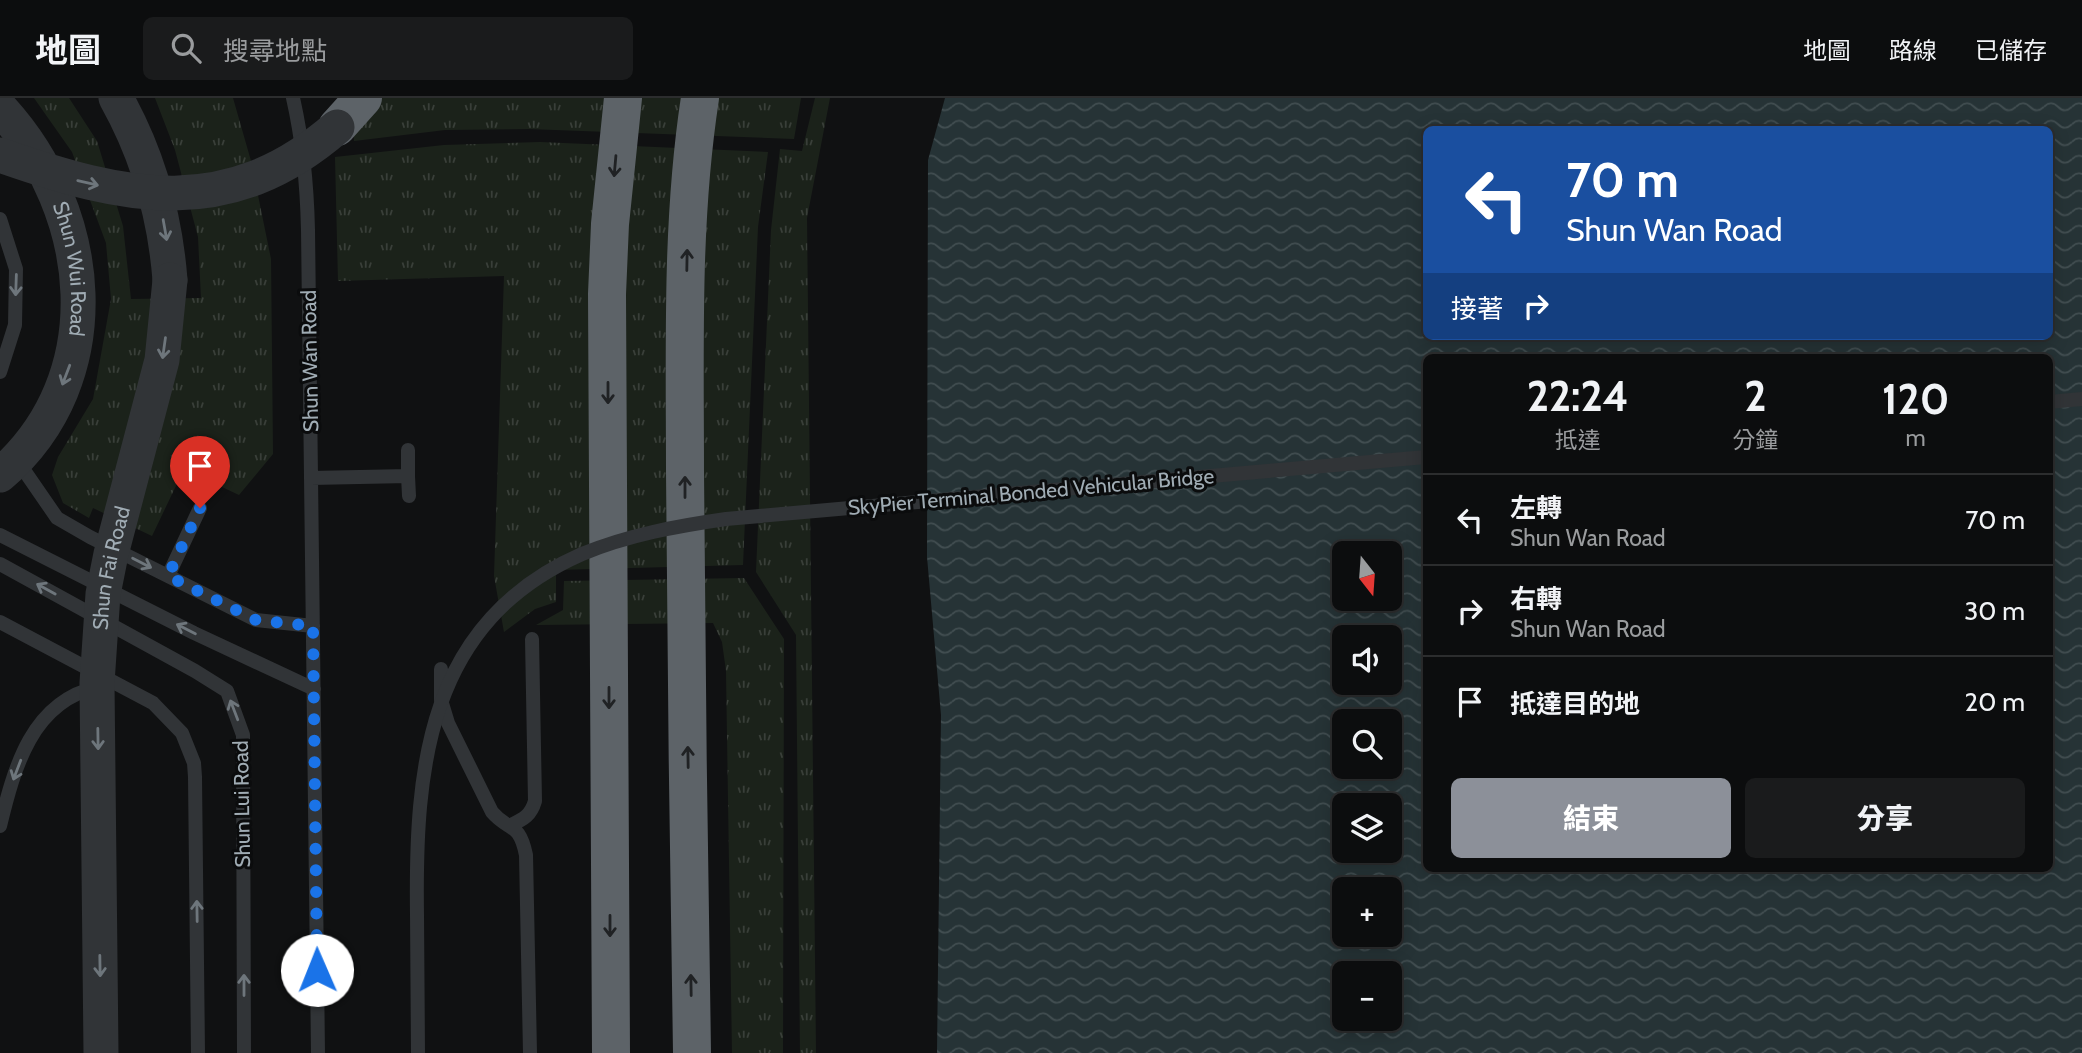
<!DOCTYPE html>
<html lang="zh-TW">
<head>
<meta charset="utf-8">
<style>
  body { margin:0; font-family:Cabin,"Noto Sans TC",sans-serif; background:#1a1b1c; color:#f1f3f6; height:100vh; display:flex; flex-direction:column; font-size:26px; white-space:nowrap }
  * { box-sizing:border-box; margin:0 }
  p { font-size:23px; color:#9a9c9e }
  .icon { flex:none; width:38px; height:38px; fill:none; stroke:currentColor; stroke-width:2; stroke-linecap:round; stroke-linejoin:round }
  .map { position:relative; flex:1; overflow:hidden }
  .sheet { position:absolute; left:1423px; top:256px; width:630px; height:518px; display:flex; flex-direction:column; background:#0c0d0e; border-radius:10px; box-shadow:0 4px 18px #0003,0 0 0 2px #2c2d2e }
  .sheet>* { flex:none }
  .guide { position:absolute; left:1423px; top:28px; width:630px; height:214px; border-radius:10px; box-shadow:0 4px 18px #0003,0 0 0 2px #2c2d2e; background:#1a4fa0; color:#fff; overflow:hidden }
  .needle { width:46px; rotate:163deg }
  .tools { position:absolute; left:1332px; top:443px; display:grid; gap:14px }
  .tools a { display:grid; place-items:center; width:70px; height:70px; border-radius:10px; background:#0c0d0e; box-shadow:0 4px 18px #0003,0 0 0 2px #2c2d2e; font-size:35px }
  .pin { position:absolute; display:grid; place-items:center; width:60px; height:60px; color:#fff; margin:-72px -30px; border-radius:50% 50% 50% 0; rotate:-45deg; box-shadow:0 0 7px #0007 }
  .pin .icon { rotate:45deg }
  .me { position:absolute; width:77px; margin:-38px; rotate:359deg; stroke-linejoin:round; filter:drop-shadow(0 0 5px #0008) }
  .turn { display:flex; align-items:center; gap:24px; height:147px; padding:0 28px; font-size:32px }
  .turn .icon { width:91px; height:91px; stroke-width:2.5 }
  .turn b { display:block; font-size:49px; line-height:60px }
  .then { display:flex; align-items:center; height:66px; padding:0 28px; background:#0003; gap:14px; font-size:26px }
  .eta { display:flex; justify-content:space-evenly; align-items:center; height:119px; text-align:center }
  .eta b { font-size:42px; font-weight:800; line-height:49px }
  .cta { display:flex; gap:14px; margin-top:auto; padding:14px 28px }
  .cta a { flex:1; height:80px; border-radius:10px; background:#8c9099; color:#fff; font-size:28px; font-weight:800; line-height:80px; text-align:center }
  .cta a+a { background:#1a1b1c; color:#f1f3f6 }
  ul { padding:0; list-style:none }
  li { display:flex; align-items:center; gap:21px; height:91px; padding:0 28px; border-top:2px solid #2c2d2e }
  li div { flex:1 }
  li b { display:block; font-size:26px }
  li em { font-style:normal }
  header { display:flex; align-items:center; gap:42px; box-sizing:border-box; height:98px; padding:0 35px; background:#0c0d0e; border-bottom:2px solid #2c2d2e }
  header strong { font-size:33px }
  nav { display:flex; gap:38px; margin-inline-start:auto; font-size:24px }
  .search { width:490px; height:63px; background:#1a1b1c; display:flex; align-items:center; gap:18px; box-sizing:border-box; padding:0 24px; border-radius:10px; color:#9a9c9e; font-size:26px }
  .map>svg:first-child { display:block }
  .grass { fill:url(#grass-tufts) }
  .water { fill:url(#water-waves); fill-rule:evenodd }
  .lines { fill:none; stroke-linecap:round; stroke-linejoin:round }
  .service { stroke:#313437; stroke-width:14 }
  .tertiary { stroke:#313437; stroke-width:35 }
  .motorway { stroke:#5d6368; stroke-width:38 }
  .service-bridge { stroke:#313437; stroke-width:14 }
  .tertiary-bridge { stroke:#313437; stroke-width:35 }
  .oneway { stroke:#202224 }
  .oneway2 { stroke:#6e767c }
  .route { stroke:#1a73e8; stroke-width:12; stroke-dasharray:0 21.6 }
  .labels { text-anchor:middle; stroke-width:6; stroke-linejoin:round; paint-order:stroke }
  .street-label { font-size:21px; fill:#a0acb4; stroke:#0b0c0d }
</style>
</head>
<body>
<header>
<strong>地圖</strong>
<div class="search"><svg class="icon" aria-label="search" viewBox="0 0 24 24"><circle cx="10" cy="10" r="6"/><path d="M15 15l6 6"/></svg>搜尋地點</div>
<nav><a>地圖</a><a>路線</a><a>已儲存</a></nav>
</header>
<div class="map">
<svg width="2082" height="955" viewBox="0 0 2082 955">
  <defs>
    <pattern id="grass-tufts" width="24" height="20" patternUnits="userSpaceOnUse" patternTransform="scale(1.75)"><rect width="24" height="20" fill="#1b221a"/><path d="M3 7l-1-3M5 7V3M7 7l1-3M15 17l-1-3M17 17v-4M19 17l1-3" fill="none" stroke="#393f39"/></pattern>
    <pattern id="water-waves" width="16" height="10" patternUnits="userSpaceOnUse" patternTransform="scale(1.75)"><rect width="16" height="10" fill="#263336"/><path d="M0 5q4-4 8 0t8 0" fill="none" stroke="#424e51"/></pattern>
  </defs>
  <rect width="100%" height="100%" fill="#101112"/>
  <path class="grass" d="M34,0H69L97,43L123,128L131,201L201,200L198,139L175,52L155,0H233L251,63L271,161L273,356L239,397L184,371L152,438L93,410L89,420L63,405L52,377L58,359L93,301L111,201L106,145L72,54Z
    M351,0H801L794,41L529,31L445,32L354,43Z
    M815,0H830L807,120L816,955H800L796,537L756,474L771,132L780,51L802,53Z
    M540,44L768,54L758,129L743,467L556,472V504L535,511L504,534L494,478L504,178L338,183L335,59L444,47Z
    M744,480L784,541L783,955H732L726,573L722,544L713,525L536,527L563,512L564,483Z"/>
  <path class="water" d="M945,0H2082V955H937L941,617L927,459L928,62ZM1426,32H2049V238H1426ZM1426,259H2049V770H1426ZM1344,455H1390V500H1344ZM1344,539H1390V584H1344ZM1344,623H1390V668H1344ZM1344,707H1390V752H1344ZM1344,791H1390V836H1344ZM1344,875H1390V920H1344Z"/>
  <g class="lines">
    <path class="service" d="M293,0C303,44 307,87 308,132L318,955
      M0,121L16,171L15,227L0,274
      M2049,304L2082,301
      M408,352V378
      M17,362L57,420L90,439L256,522L313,528
      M311,380L408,378L409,398
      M0,437L194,535L314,591
      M0,466L195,573L227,593L243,637L244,955
      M168,478L200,410
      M0,524L153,605L182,635L194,665L195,679L198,955
      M441,571V602L448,625L492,714C509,734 519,723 526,757L530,955
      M511,727C524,721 531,717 535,703L532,541
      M0,728C14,670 32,603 98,589"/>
    <g class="tertiary">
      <path d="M116,0C148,57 165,117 170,182"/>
      <path id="s1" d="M0,10C95,113 113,280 0,377"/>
    </g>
    <path class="motorway" d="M337,29L363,0
      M611,955L607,196L610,126L623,0
      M692,955C689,761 686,568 685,374C685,250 681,123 700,0"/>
    <path class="service-bridge" d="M418,955C418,909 417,863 417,817C415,669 427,524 582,456C628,437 677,428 726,421L1426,359"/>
    <g class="tertiary-bridge">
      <path d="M0,57C125,101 228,124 337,29"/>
      <path id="s2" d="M101,955L97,585L103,496L111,456L162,262L170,182"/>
    </g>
  </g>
  <defs><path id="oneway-shaft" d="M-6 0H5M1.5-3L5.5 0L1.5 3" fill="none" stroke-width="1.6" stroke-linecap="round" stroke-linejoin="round" transform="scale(1.75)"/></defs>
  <g class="oneway">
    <use href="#oneway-shaft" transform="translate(615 68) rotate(95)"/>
    <use href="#oneway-shaft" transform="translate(687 162) rotate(-89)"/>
    <use href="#oneway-shaft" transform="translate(608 295) rotate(90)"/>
    <use href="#oneway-shaft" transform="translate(685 389) rotate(-90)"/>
    <use href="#oneway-shaft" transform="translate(609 600) rotate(90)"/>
    <use href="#oneway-shaft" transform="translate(688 659) rotate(-91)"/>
    <use href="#oneway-shaft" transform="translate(610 828) rotate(90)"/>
    <use href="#oneway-shaft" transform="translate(691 887) rotate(-91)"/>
  </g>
  <g class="oneway2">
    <use href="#oneway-shaft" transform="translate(88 85) rotate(13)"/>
    <use href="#oneway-shaft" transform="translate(165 132) rotate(80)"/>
    <use href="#oneway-shaft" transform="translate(16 187) rotate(92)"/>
    <use href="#oneway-shaft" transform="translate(164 250) rotate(98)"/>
    <use href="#oneway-shaft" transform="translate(66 277) rotate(111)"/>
    <use href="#oneway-shaft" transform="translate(142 465) rotate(27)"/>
    <use href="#oneway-shaft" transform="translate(46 491) rotate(-151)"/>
    <use href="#oneway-shaft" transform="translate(186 531) rotate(-153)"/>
    <use href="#oneway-shaft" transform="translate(234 612) rotate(-111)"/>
    <use href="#oneway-shaft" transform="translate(98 641) rotate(89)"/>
    <use href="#oneway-shaft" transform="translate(17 672) rotate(111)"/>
    <use href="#oneway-shaft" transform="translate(197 813) rotate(-91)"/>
    <use href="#oneway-shaft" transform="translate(100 868) rotate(89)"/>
    <use href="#oneway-shaft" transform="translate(244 887) rotate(-90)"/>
  </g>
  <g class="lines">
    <path class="route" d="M200,410L168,478L256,522L313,528L317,872"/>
  </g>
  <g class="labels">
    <g class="street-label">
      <text dy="7" stroke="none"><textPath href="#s1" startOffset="180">Shun Wui Road</textPath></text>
      <text transform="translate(310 263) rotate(-91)" y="7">Shun Wan Road</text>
      <text transform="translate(1031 394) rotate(-5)" y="7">SkyPier Terminal Bonded Vehicular Bridge</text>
      <text dy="7" stroke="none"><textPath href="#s2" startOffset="486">Shun Fai Road</textPath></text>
      <text transform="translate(242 706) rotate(-91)" y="7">Shun Lui Road</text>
    </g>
  </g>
</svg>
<div class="tools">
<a><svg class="needle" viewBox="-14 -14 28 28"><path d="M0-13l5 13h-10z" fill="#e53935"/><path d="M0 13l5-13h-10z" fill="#9a9c9e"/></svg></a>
<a><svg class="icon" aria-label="sound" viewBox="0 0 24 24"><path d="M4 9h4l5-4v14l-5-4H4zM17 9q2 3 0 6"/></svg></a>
<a><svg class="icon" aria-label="search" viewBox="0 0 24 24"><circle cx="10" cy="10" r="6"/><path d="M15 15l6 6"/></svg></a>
<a><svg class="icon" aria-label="layers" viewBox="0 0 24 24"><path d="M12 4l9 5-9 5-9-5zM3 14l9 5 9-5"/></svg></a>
<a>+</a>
<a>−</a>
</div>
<div class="pin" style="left:200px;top:410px;background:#d93025"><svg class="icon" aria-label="arrive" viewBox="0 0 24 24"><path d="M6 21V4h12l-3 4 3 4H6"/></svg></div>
<svg class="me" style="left:317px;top:872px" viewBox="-20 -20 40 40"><circle r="19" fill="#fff"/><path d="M0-13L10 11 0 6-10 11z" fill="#1a73e8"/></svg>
<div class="guide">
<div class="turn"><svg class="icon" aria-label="left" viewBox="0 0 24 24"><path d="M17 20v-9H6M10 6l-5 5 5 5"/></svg><div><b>70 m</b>Shun Wan Road</div></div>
<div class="then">接著<svg class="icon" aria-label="right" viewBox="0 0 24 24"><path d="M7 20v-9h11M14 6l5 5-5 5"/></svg></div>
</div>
<section class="sheet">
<div class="eta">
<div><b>22:24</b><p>抵達</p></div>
<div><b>2</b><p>分鐘</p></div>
<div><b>120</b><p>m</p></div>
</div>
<ul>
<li><svg class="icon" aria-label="left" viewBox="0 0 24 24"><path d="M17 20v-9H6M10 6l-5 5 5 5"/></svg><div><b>左轉</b><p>Shun Wan Road</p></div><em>70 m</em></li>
<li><svg class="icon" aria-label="right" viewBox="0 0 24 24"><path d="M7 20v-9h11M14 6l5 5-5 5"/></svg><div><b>右轉</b><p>Shun Wan Road</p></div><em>30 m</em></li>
<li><svg class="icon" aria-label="arrive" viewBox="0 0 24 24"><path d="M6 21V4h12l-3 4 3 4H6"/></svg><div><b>抵達目的地</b></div><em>20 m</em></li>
</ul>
<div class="cta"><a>結束</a><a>分享</a></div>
</section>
</div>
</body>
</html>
